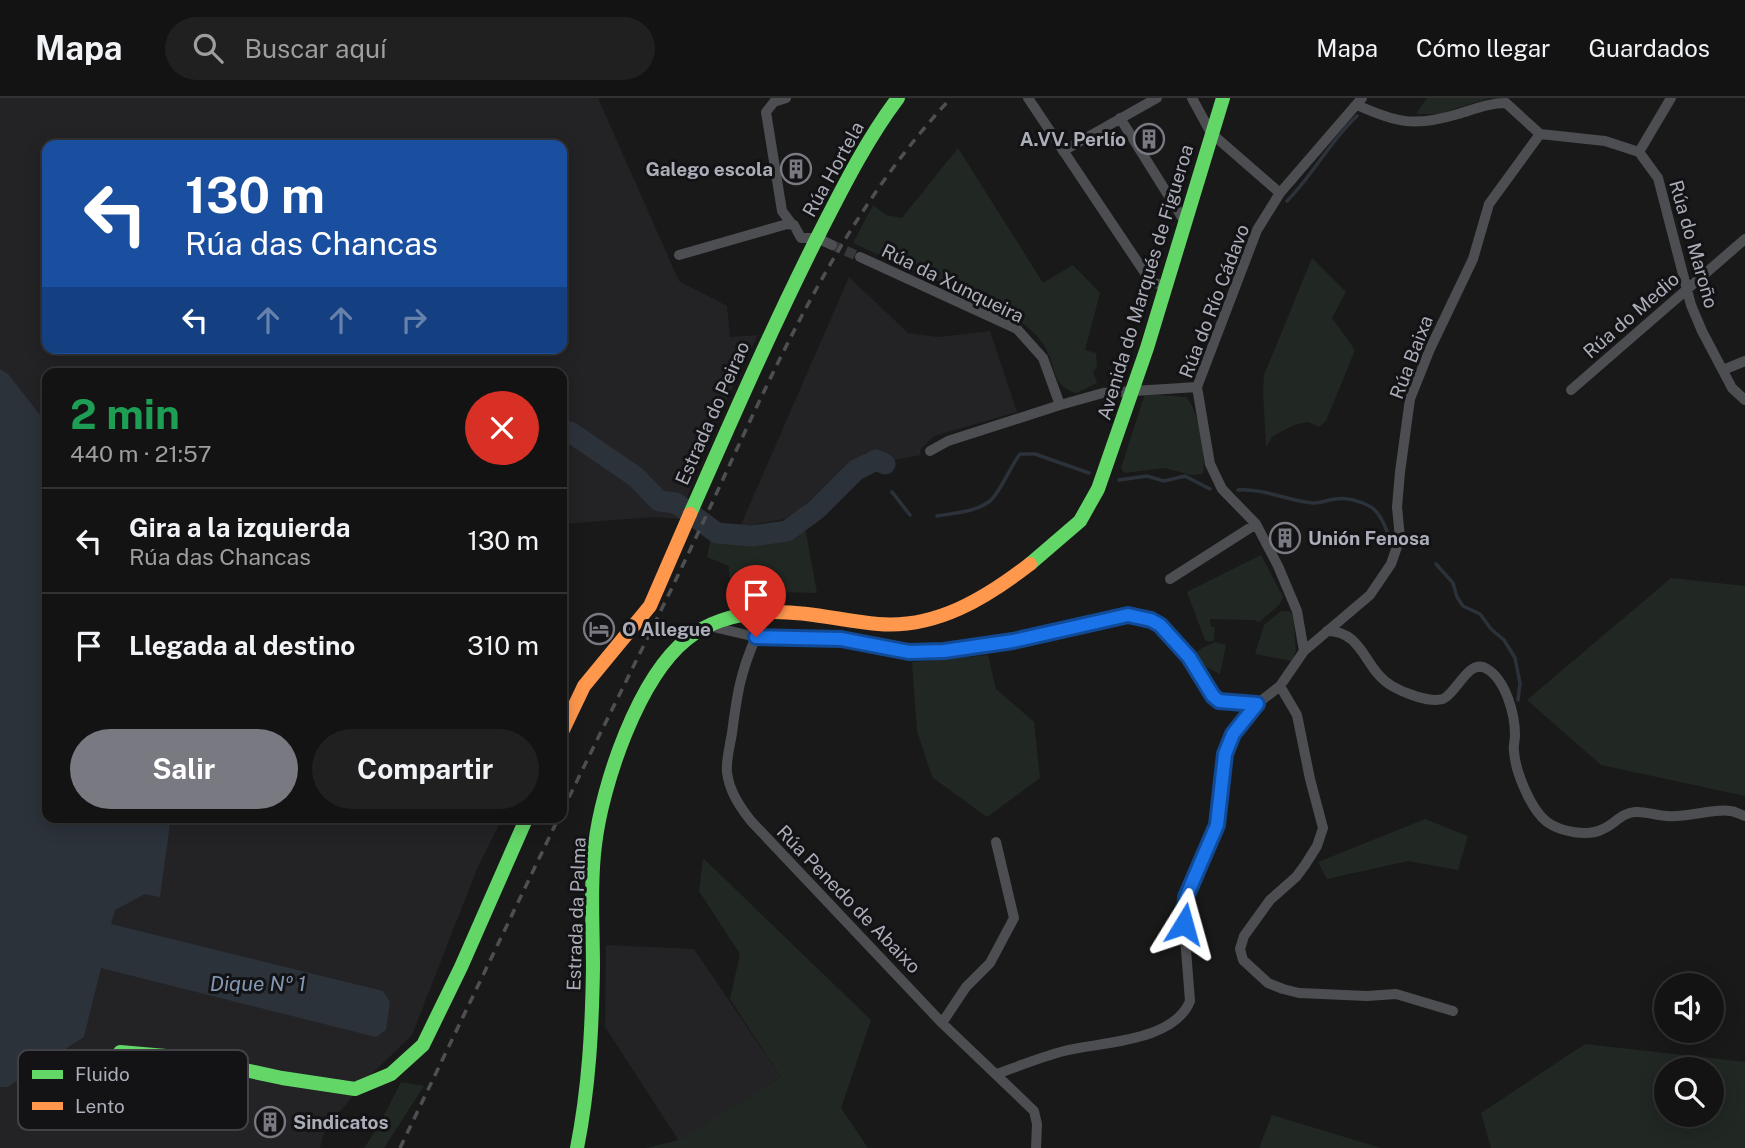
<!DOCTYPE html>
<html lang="es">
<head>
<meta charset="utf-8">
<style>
  body { margin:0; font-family:"Public Sans",sans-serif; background:#202021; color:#f1f3f6; height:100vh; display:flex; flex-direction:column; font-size:26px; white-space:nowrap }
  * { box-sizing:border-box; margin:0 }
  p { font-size:23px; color:#9d9ea0 }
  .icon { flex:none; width:38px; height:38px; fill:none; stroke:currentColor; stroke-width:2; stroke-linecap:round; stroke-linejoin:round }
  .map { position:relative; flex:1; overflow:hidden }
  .drawer { position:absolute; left:42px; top:270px; width:525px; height:455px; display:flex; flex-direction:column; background:#131313; border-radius:14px; box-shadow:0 4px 18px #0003,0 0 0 2px #323233 }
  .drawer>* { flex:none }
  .hud { position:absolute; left:42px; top:42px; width:525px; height:214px; border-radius:14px; box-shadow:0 4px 18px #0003,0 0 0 2px #323233; background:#1a4fa0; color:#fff; overflow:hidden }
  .tools { position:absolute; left:1654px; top:875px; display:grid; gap:14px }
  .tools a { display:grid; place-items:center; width:70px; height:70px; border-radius:50%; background:#131313; box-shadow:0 4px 18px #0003,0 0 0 2px #323233; font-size:35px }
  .pin { position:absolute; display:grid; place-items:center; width:60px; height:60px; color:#fff; margin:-72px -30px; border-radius:50% 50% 50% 0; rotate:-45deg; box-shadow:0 0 7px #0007 }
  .pin .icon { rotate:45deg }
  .me { position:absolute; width:77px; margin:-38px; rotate:8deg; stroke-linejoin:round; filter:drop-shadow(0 0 5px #0008) }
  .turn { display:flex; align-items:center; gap:24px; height:147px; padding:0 28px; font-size:32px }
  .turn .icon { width:91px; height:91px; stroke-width:2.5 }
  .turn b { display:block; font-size:49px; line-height:60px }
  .lanes { display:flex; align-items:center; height:66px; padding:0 28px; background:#0003; justify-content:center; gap:35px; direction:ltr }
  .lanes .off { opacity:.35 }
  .round { display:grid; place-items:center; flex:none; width:74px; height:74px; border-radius:37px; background:#202021 }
  .summary { display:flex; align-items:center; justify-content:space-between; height:119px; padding:0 28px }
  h1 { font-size:42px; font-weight:700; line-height:52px; color:#1e9e55 }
  .action { display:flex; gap:14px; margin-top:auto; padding:14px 28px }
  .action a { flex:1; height:80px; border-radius:42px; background:#787981; color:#fff; font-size:28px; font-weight:700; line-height:80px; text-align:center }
  .action a+a { background:#202021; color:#f1f3f6 }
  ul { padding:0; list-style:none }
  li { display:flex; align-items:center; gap:21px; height:105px; padding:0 28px; border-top:2px solid #323233 }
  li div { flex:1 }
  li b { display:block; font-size:26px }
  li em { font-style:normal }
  header { display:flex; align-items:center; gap:42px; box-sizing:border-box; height:98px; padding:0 35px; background:#131313; border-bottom:2px solid #323233 }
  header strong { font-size:33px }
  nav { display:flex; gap:38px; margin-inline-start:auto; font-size:24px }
  .search { width:490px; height:63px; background:#202021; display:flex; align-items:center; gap:18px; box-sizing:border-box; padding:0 24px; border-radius:38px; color:#9d9ea0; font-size:26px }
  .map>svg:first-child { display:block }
  .built { fill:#232325; fill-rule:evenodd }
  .green { fill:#212823; fill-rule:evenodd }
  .water { fill:#2c323a }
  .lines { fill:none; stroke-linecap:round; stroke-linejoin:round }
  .stream { stroke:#2c323a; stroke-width:3.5 }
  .river { stroke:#2c323a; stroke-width:21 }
  .street-tunnel { stroke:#363739; stroke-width:10; stroke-dasharray:10 5; stroke-linecap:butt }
  .street { stroke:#4d4e52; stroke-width:10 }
  .fast { stroke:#63d668; stroke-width:14 }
  .slow { stroke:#ff974d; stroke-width:14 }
  .rail { stroke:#4e4f52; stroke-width:3.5; stroke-dasharray:9 7; stroke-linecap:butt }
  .route-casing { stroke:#114b97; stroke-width:18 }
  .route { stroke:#1a73e8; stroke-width:12 }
  .labels { text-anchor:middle; stroke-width:6; stroke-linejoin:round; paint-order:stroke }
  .poi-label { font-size:19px; font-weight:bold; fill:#abadb9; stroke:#131315; text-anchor:start }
  .street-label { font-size:19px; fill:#abadb9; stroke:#131315 }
  .water-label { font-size:21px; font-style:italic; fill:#8397b2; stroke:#131315 }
  .key { fill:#131315; stroke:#414146; stroke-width:2 }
  .key-label { font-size:19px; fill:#abadb9 }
</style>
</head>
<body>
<header>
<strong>Mapa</strong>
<div class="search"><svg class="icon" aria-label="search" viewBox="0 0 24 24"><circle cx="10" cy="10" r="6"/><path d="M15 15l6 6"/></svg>Buscar aquí</div>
<nav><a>Mapa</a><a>Cómo llegar</a><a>Guardados</a></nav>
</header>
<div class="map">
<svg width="1745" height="1050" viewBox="0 0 1745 1050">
  <rect width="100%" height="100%" fill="#191919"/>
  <path class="built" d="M0,0H598L679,183L727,208L730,239L758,237L715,326L679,421L654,419L562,426V275H47V326L0,271ZM47,47H562V250H47Z
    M849,179L908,235L938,239L990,233L1017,314L934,338L920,352L921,357L889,363L865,355L790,420L740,429Z
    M171,719H503L477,771L412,937L375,973L325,1031L320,1050H0V989H8L84,939L114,812Z
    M606,847L694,851L781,979L679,1043L605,929Z"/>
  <path class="green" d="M1427,0H1490L1438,16H1416Z
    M958,50L1043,185L1073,167L1100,195L1085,252L1096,255L1097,270L1093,273L1097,285L1076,295C1052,287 1057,274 1048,255C1041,238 1027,228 1012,218L853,145L873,107L886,117L902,120Z
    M1312,160L1346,194L1332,220L1355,252L1326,323L1319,329L1308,324L1294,327L1273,338L1266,349L1263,293L1264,277Z
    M1145,296L1186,299C1200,315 1206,355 1203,376L1191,377L1165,370L1124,375L1121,370Z
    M805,430L817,495L778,494C767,475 748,475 729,480V468L707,459L711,440L764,444Z
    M1261,457L1283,499L1279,507L1259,524L1254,522L1210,521L1211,529H1215L1214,542L1209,544L1205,542L1187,494Z
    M1671,480L1745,488V698L1601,667L1527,602Z
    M1281,513H1289L1293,517L1296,553L1292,563L1255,556L1264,527Z
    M1215,544L1226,547L1220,576L1198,565L1193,557L1202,550Z
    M988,557L996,591L1034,624L1040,680L987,719L932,679L917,633L912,564Z
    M1425,721L1468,738L1458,772L1408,763L1327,781L1318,764Z
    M703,760L871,922L841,1010L868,1050H646L679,1042L781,979L730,901L740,856L699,793Z
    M1585,946L1745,964V1050H1491L1481,1015ZM1666,971H1712V1017H1666Z
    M401,984L424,988L384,1050H364L378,1029Z
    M1272,1017L1381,1050H1259Z"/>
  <path class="water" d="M0,271L8,276L47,326V719H171L160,799L145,796L115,812L111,826L383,893L390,904L386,932L376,939L101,870L84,939L8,989H0Z"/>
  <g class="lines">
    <path class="stream" d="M1287,103C1313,77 1330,43 1357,18
      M1119,382L1147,378L1164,383L1185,378L1210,391
      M1238,392C1263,390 1288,403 1313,405C1321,405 1327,402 1335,401C1346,399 1361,403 1371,409C1381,415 1386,432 1391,442
      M892,394L910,417
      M937,418C954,415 976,414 990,403C1001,393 1010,369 1020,356H1035L1089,375
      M1436,466L1453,485L1457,499L1463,508L1480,516L1491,531L1504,542L1515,560L1520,585L1518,602"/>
    <path class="river" d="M564,336L570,334L636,379L659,403L676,405L717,435L752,438L787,433L817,411L856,372L876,362L885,366"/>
    <path class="street-tunnel" d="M832,147L860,159"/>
    <path class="street" d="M786,0L774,4L766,14L782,113L791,125
      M1028,0L1151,184L1166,188
      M1192,0L1211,35L1280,95
      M1671,0L1639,54L1658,80L1691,207L1702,233L1732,290L1745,302
      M1357,7C1397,25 1415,29 1458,16C1475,11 1488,5 1506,5L1540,36L1605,43L1639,54
      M1120,20L1185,124
      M1063,53L1157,0
      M679,157L787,126L794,127L801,140H817L832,147
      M860,159L1017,231L1043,260L1060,307
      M1723,272L1745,263
      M1571,292L1745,141
      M930,353L948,343L1060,307L1103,295L1197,289
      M1170,481L1256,426
      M709,528L756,539L841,541L909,554L944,553L1013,543L1128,517L1151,522L1160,527L1189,559L1213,598L1219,603L1257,606
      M1327,533C1364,533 1364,572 1392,588C1404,595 1429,605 1443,601C1457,595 1469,559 1487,571C1506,582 1515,617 1515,637C1515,643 1513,648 1514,653C1515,673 1531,712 1547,724C1561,734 1588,739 1603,731C1615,726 1621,715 1635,714C1645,713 1657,718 1667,718C1686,720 1715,710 1730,713C1735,713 1741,717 1745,718
      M756,539C740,575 737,597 732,635C730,648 726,661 727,674C729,693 740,709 751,723L942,925L1034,1013L1037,1026L1036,1050
      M1304,553L1297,513L1278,468L1256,426L1222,391L1210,366L1197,289L1257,132L1280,95L1362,0
      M1280,588L1297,617L1310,681L1323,730L1317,748L1305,767L1296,779L1270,802L1244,838L1240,851L1243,862L1268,885L1283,891L1299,895L1367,898L1396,896L1453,913
      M942,925L966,889L990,865L1014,820L996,744
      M997,976C1019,968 1041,959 1064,953C1100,944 1174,944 1190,903L1184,826L1186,799L1217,727L1225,656L1233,636L1257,606L1280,588L1304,553L1370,497L1391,466L1400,440L1397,409L1400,374L1410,301L1430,251L1473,161L1489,106L1540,36"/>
    <path class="fast" d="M690,416C732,321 773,227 820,134C843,89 867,41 898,0
      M1030,466L1080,423L1098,391L1147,250L1223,0
      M120,954L189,960L282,980L355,991L391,976L423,947L461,869L527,719
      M577,1050C589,990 592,931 593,870C593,829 590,787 595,747C602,687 638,580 687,541C711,522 741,515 771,514"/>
    <path class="slow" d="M771,514C808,513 843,523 878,526C936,531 986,500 1030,466
      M562,634L584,588L650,508L690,416"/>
    <path class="rail" d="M562,714C607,620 655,527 699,433C770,281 835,124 951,0
      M400,1050L559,719"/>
  </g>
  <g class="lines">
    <g class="route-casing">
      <path id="route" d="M756,539L841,541L909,554L944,553L1013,543L1128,517L1151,522L1160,527L1189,559L1213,598L1219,603L1257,606L1233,636L1225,656L1217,727L1186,799L1184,826"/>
    </g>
    <use href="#route" class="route"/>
  </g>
  <defs>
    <g id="building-ring" transform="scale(1.575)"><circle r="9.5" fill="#131315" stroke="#787981" stroke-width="1.5"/><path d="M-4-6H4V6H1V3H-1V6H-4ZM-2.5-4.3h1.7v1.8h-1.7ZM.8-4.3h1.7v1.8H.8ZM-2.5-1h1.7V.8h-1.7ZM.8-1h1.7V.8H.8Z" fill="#787981"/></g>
    <g id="hotel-ring" transform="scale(1.575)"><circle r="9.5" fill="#131315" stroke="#787981" stroke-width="1.5"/><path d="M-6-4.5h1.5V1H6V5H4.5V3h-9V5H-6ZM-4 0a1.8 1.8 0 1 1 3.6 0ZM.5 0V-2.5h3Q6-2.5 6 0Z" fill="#787981"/></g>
  </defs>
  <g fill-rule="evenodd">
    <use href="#building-ring" x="1149" y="41"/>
    <use href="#building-ring" x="796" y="71"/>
    <use href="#building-ring" x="1285" y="440"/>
    <use href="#hotel-ring" x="599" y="531"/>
    <use href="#building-ring" x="270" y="1024"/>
  </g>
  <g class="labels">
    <g class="poi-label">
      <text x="1126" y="48" text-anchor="end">A.VV. Perlío</text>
      <text x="773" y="78" text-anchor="end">Galego escola</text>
      <text x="1308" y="447">Unión Fenosa</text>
      <text x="622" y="538">O Allegue</text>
      <text x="293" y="1031">Sindicatos</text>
    </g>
    <g class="street-label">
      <text transform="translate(833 71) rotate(-61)" y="7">Rúa Hortela</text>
      <text transform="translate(1694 146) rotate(74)" y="7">Rúa do Maroño</text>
      <text transform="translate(1145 184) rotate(-73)" y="7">Avenida do Marqués de Figueroa</text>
      <text transform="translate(953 185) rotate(26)" y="7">Rúa da Xunqueira</text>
      <text transform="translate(1214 203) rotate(-69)" y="7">Rúa do Río Cádavo</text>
      <text transform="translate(1631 217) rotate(-41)" y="7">Rúa do Medio</text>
      <text transform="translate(1411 259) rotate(-69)" y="7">Rúa Baixa</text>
      <text transform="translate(712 315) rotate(-66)" y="7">Estrada do Peirao</text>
      <text transform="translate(849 801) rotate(46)" y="7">Rúa Penedo de Abaixo</text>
      <text transform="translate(576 816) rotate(-88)" y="7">Estrada da Palma</text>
    </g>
    <g class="water-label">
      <text x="258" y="893">Dique Nº 1</text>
    </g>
  </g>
  <rect x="18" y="952" width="230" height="80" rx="10" class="key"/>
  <rect x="32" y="972" width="31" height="9" fill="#63d668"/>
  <rect x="32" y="1004" width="31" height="8" fill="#ff974d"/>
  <g class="key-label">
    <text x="75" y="983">Fluido</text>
    <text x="75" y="1015">Lento</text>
  </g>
</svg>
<div class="tools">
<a><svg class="icon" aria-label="sound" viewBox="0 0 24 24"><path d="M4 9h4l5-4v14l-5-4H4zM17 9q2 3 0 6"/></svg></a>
<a><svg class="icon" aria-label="search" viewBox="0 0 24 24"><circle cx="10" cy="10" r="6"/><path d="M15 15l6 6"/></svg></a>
</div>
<div class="pin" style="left:756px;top:539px;background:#d93025"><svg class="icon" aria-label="arrive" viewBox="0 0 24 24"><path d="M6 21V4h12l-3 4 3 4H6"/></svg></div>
<svg class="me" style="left:1184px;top:826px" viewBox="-20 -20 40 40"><path d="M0-17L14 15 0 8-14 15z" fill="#1a73e8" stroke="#fff" stroke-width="4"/></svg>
<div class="hud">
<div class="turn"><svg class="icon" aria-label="left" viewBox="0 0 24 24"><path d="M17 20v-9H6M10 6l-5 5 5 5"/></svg><div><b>130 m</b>Rúa das Chancas</div></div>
<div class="lanes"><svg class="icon" aria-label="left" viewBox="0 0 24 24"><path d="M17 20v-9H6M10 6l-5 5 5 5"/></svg><svg class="icon off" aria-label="ahead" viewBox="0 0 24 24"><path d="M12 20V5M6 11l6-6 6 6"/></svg><svg class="icon off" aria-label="ahead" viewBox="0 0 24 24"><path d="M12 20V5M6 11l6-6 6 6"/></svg><svg class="icon off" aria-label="right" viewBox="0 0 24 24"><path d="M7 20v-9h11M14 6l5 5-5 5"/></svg></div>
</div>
<section class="drawer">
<div class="summary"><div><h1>2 min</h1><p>440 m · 21:57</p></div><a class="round" style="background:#d93025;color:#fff"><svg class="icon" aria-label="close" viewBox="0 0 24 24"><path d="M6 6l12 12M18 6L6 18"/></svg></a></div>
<ul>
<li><svg class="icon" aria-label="left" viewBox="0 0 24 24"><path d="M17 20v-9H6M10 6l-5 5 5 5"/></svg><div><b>Gira a la izquierda</b><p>Rúa das Chancas</p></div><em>130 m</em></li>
<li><svg class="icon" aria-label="arrive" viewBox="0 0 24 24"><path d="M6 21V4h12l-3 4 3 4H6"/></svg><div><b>Llegada al destino</b></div><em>310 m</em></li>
</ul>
<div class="action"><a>Salir</a><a>Compartir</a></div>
</section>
</div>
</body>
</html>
